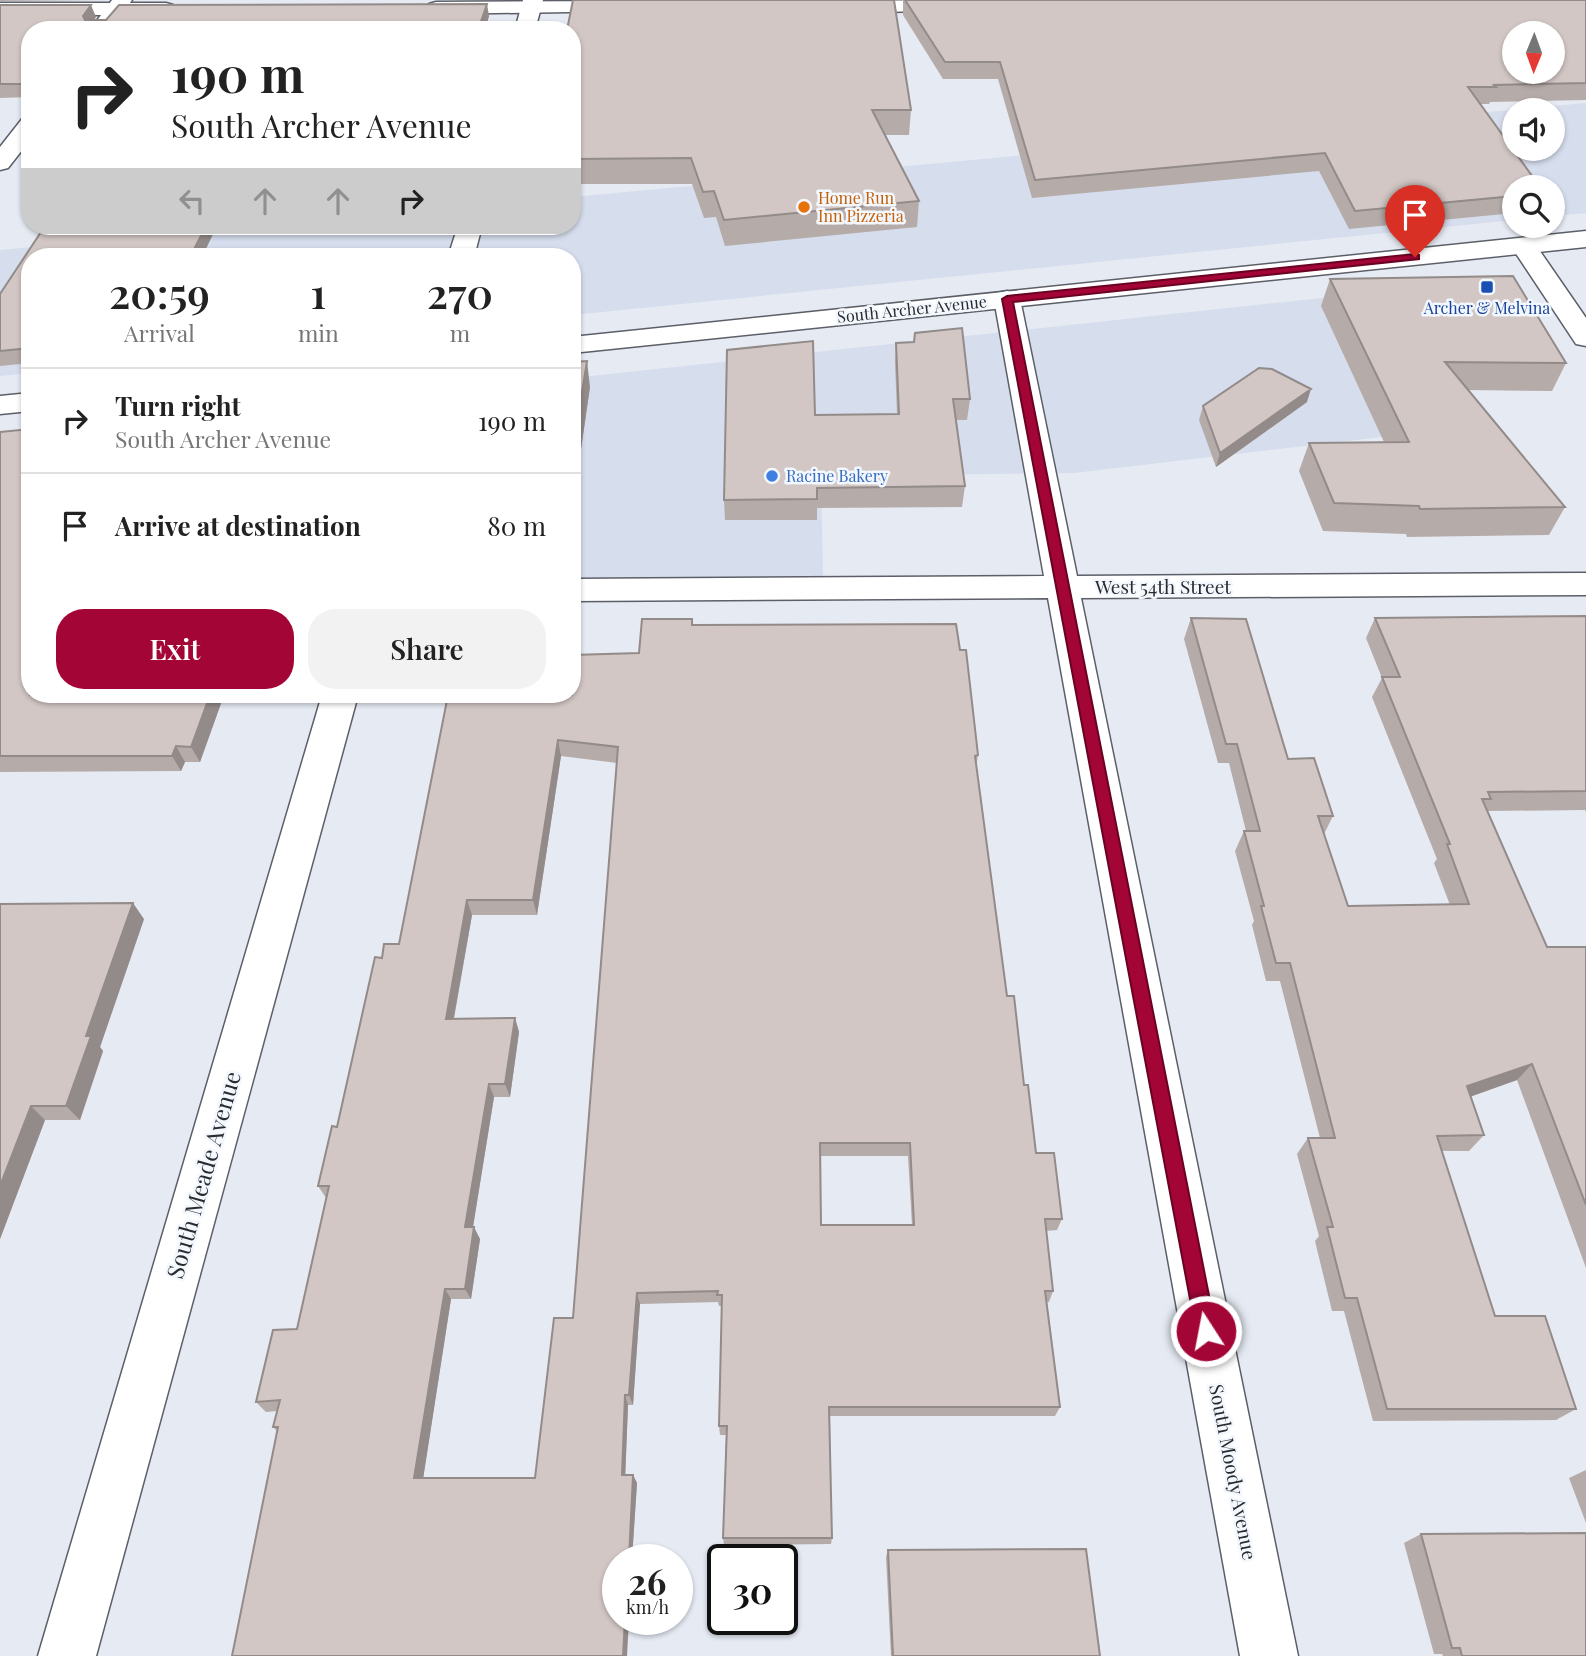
<!DOCTYPE html>
<html lang="en">
<head>
<meta charset="utf-8">
<style>
  body { margin:0; font-family:"Playfair Display",serif; background:#f2f2f2; color:#222; height:100vh; display:flex; flex-direction:column; font-size:26px; white-space:nowrap }
  * { box-sizing:border-box; margin:0 }
  p { font-size:23px; color:#767676 }
  .icon { flex:none; width:38px; height:38px; fill:none; stroke:currentColor; stroke-width:2; stroke-linecap:round; stroke-linejoin:round }
  .map { position:relative; flex:1; overflow:hidden }
  .side { position:absolute; left:21px; top:248px; width:560px; height:455px; display:flex; flex-direction:column; background:#fff; border-radius:28px; box-shadow:0 2px 5px #0004 }
  .side>* { flex:none }
  .hud { position:absolute; left:21px; top:21px; width:560px; height:214px; border-radius:28px; box-shadow:0 2px 5px #0004; background:#fff; color:#222; overflow:hidden }
  .needle { width:46px; rotate:181deg }
  .controls { position:absolute; left:1502px; top:21px; display:grid; gap:14px }
  .controls a { display:grid; place-items:center; width:63px; height:63px; border-radius:50%; background:#fff; box-shadow:0 2px 5px #0004; font-size:35px }
  .speed { position:absolute; left:602px; top:1544px; display:flex; gap:14px; font-size:35px; font-weight:700; text-align:center }
  .speed>* { display:grid; place-content:center; width:91px; height:91px; border-radius:50%; background:#fff; box-shadow:0 2px 5px #0004; line-height:1 }
  .speed small { font-size:18px; font-weight:400 }
  .speed .limit { border:4px solid #111; border-radius:10px; background:#fff; color:#111 }
  .pin { position:absolute; display:grid; place-items:center; width:60px; height:60px; color:#fff; margin:-72px -30px; border-radius:50% 50% 50% 0; rotate:-45deg; box-shadow:0 0 7px #0007 }
  .pin .icon { rotate:45deg }
  .me { position:absolute; width:77px; margin:-38px; rotate:349deg; stroke-linejoin:round; filter:drop-shadow(0 0 5px #0008) }
  .turn { display:flex; align-items:center; gap:24px; height:147px; padding:0 35px; font-size:32px }
  .turn .icon { width:91px; height:91px; stroke-width:2.5 }
  .turn b { display:block; font-size:49px; line-height:60px }
  .lanes { display:flex; align-items:center; height:66px; padding:0 35px; background:#0003; justify-content:center; gap:35px; direction:ltr }
  .lanes .off { opacity:.35 }
  .eta { display:flex; justify-content:space-evenly; align-items:center; height:119px; text-align:center }
  .eta b { font-size:42px; font-weight:600; line-height:49px }
  .action { display:flex; gap:14px; margin-top:auto; padding:14px 35px }
  .action a { flex:1; height:80px; border-radius:28px; background:#a30536; color:#fff; font-size:28px; font-weight:600; line-height:80px; text-align:center }
  .action a+a { background:#f2f2f2; color:#222 }
  ul { padding:0; list-style:none }
  li { display:flex; align-items:center; gap:21px; height:105px; padding:0 35px; border-top:2px solid #e0e0e0 }
  li div { flex:1 }
  li b { display:block; font-size:26px }
  li em { font-style:normal }
  .map>svg:first-child { display:block }
  .built { fill:#d6dded; fill-rule:evenodd }
  .lines { fill:none; stroke-linecap:round; stroke-linejoin:round }
  .street-casing { stroke:#5c5f67; stroke-width:3 }
  .secondary-casing { stroke:#5c5f67; stroke-width:3 }
  .street { fill:#fff; fill-rule:evenodd }
  .secondary { fill:#fff; fill-rule:evenodd }
  .wall { fill:#b5aba9; fill-rule:evenodd }
  .shaded-wall { fill:#938b89 }
  .building { fill:#d2c7c4; stroke:#938b89; stroke-width:2; fill-rule:evenodd }
  .route { fill:#a30536; stroke:#6a0323; stroke-width:2 }
  .food-dot { fill:#e8710a; stroke:#f3f7fe; stroke-width:2.5 }
  .transit-dot { fill:#1a4fb4; stroke:#f3f7fe; stroke-width:2.5 }
  .shop-dot { fill:#3f7fe0; stroke:#f3f7fe; stroke-width:2.5 }
  .labels { text-anchor:middle; stroke-width:5; stroke-linejoin:round; paint-order:stroke }
  .far-food-label { font-size:16px; fill:#c56008; stroke:#f3f7fe; text-anchor:start }
  .far-transit-label { font-size:16px; fill:#164399; stroke:#f3f7fe }
  .far-street-label { font-size:16px; fill:#292b2e; stroke:#f3f7fe }
  .far-shop-label { font-size:16px; fill:#366cbe; stroke:#f3f7fe; text-anchor:start }
  .street-label { font-size:19px; fill:#292b2e; stroke:#f3f7fe }
  .near-street-label { font-size:23px; fill:#292b2e; stroke:#f3f7fe }
</style>
</head>
<body>
<div class="map">
<svg width="1586" height="1656" viewBox="0 0 1586 1656">
  <rect width="100%" height="100%" fill="#e5eaf3"/>
  <path class="built" d="M1586,103V213L1552,216V187H1514V220L572,315V257H30V373L0,376V250L262,226H572V197ZM1514,110H1552V149H1514Z
    M1369,293L1442,430L1074,473L821,476L823,580L572,581V378Z"/>
  <g class="lines">
    <g class="street-casing">
      <path id="street" d="M112,0H132L111,30H90Z
        M523,0H543L535,30H515Z
        M30,117V140L8,168L0,170V147L22,119Z
        M458,226H482L474,257H448Z
        M1524,238L1533,241L1586,318V346L1576,344L1511,246L1515,241Z
        M1007,291L1016,293L1020,299L1077,576L1586,573V595L1081,598L1298,1656H1240L1048,598L572,601V579L1044,576L994,299L998,293Z
        M322,695H358L96,1656H38Z"/>
    </g>
    <g class="secondary-casing">
      <path id="secondary" d="M957,0L964,2L967,6L964,10L842,13L835,11L832,7L835,3L842,1Z
        M624,1L631,3L634,7L631,11L436,14L429,12L426,8L429,4L436,2Z
        M0,3H166L173,5L176,9L173,13L166,15H0Z
        M1586,231V247L572,353V337Z
        M30,393V411L0,414V396Z"/>
    </g>
    <use href="#street" class="street"/>
    <use href="#secondary" class="secondary"/>
  </g>
  <path class="wall" d="M0,0H109L0,1Z
    M903,0H1586V100L1490,102L1489,104H1481L1514,187V213L1349,229L1319,171L1032,198L998,79H943L903,15Z
    M0,5L96,17L94,20L489,16L485,30H30V97L0,98Z
    M572,30L911,110L909,135H885L919,201L917,227L725,246L716,217L704,218L692,184H572V100L573,94H572Z
    M30,257V363L0,366V294Z
    M1330,279L1566,363L1552,391L1468,390L1565,507L1549,535L1407,537L1406,534L1323,531L1299,471L1309,443L1384,442L1321,306Z
    M896,343L970,399L967,420H956L965,486L962,507L817,508V520H725L724,500L815,415L897,414L895,363Z
    M572,362L590,387L580,456H572Z
    M1307,402L1216,467L1199,420L1203,406Z
    M0,432L30,695H224L200,762H185L181,771L0,772Z
    M1586,616V812L1585,810L1488,811L1547,947H1586V1268L1517,1080L1471,1096L1484,1135L1469,1151H1442L1495,1316L1576,1409L1556,1420L1373,1421L1344,1311H1332L1315,1241L1319,1236L1297,1154L1308,1138H1320L1280,981H1266L1252,925L1254,921L1235,851L1244,831H1246L1229,763H1218L1184,639L1191,618L1288,759L1333,816L1324,834L1348,906L1450,905L1434,863L1437,859L1372,697L1382,678L1366,638L1375,618Z
    M692,619L693,625L960,650L978,755L976,767L1007,996L1036,1153L1062,1219L1057,1230L1046,1231L1053,1291L1049,1302H1047L1060,1407L1055,1416H830L832,1538L831,1544L724,1545L723,1538L726,1435H720L719,1426L722,1306H719L718,1302L640,1304L633,1405H628L625,1475H633L637,1483L632,1559H618L277,1431L273,1427L277,1411L266,1412L256,1402L297,1329L326,1198L318,1186L337,1127L382,958L399,944L448,695L639,653ZM561,756L617,763L573,1318L535,1478H423L451,1299H471L480,1239L473,1227L494,1097H510L519,1032L515,1018L454,1019L472,915H537ZM821,1156H908L912,1225H821Z
    M0,904L144,919L100,1047L103,1051L80,1120H45L0,1239Z
    M1586,1470V1523L1569,1478Z
    M1421,1534L1586,1656H1443L1442,1654H1434L1404,1543Z
    M888,1550L1100,1656H891L886,1557Z"/>
  <path class="shaded-wall" d="M487,4L489,16L485,30H478Z
    M91,5L96,17L88,28L83,16Z
    M206,226H217L202,257L192,253Z
    M587,361L590,387L580,456L576,430Z
    M1311,389L1307,402L1216,467L1220,453Z
    M210,695H224L200,762L191,747Z
    M558,740L561,756L537,915L533,900Z
    M176,746L185,762L181,771L172,756Z
    M467,900L472,915L451,1033L446,1019Z
    M133,903L144,919L100,1047L103,1051L80,1120L66,1106L86,1036Z
    M515,1018L519,1032L510,1097L505,1084Z
    M1532,1064L1517,1080L1453,1103L1467,1086Z
    M489,1084L494,1097L471,1239L465,1227Z
    M31,1106L45,1120L0,1239V1186Z
    M474,1227L480,1239L471,1299L465,1289Z
    M445,1289L451,1299L422,1486L414,1478Z
    M637,1293L640,1304L633,1405L629,1395Z
    M625,1395L628,1405L625,1483L622,1475Z
    M633,1475L637,1483L632,1559H629Z
    M625,1619H629L627,1656H623Z"/>
  <path class="building" d="M573,0H894L911,110H872L919,201L724,220L714,191L703,192L691,158L572,159V100L578,70H572V30H567Z
    M905,0H1586V83L1494,85L1496,87H1468L1540,187H1514V196L1355,211L1325,153L1035,180L1000,62H945ZM1514,33H1552V72H1514Z
    M487,4L478,30H30V84H0V5H91L83,16L85,20H106L119,5Z
    M45,226H206L192,253L269,252L267,257H30V348L0,351V294Z
    M1513,276L1566,363L1445,362L1565,507L1420,509L1419,506L1334,503L1309,443L1409,442L1330,279Z
    M962,328L970,399H953L965,486L817,488V499L724,500L727,350L813,341L815,415L899,414L896,343L914,342L915,333Z
    M587,361L576,430H572V362Z
    M1259,368L1272,369L1311,389L1220,453L1203,406Z
    M30,429V695H210L191,747L176,746L172,756H0V432Z
    M1586,616V791L1488,792L1491,799H1482L1547,947H1586V1205L1532,1064L1467,1086L1484,1135L1437,1136L1495,1316H1545L1576,1409H1387L1357,1298H1345L1327,1227H1333L1308,1138H1335L1290,963H1276L1261,906H1264L1244,831H1260L1237,744H1226L1191,618L1246,619L1288,759L1314,758L1333,816H1318L1348,906L1469,904L1447,844H1450L1382,677H1400L1375,618Z
    M642,619H692V625L956,624L960,650H966L978,755L975,756L1007,996H1014L1024,1085H1028L1036,1153H1054L1062,1219H1045L1053,1291H1045L1060,1407H829L832,1538H723L727,1426H719L722,1295H717L718,1291L637,1293L629,1395H625L622,1475H633L629,1559H618V1619H625L623,1656H232L278,1427H273L280,1400L256,1402L273,1330L297,1329L329,1186H318L332,1126L337,1127L375,957L382,958L384,944H399L448,695H572V655L639,653ZM558,740L618,747L573,1318H554L535,1478H414L445,1289H465L474,1227H465L489,1084H505L515,1018L446,1019L467,900H533ZM820,1143H910L914,1225H821Z
    M133,903L86,1036H91L66,1106H31L0,1186V904Z
    M1586,1533V1656H1462L1460,1648H1452L1421,1534Z
    M1086,1549L1100,1656H893L888,1550Z"/>
  <path class="route" d="M1415,254L1419,255V259L1013,302L1216,1331L1213,1339L1206,1342L1199,1339L1196,1331L1002,299L1007,296Z"/>
  <circle class="food-dot" cx="804" cy="207" r="7"/>
  <rect class="transit-dot" x="1480" y="280" width="14" height="14" rx="3.5"/>
  <circle class="shop-dot" cx="772" cy="476" r="7"/>
  <g class="labels">
    <g class="far-food-label">
      <text x="818" y="204">Home Run<tspan x="818" dy="18">Inn Pizzeria</tspan></text>
    </g>
    <g class="far-transit-label">
      <text x="1487" y="314">Archer &amp; Melvina</text>
    </g>
    <g class="far-street-label">
      <text transform="translate(912 309) rotate(-6)" y="6">South Archer Avenue</text>
    </g>
    <g class="far-shop-label">
      <text x="786" y="482">Racine Bakery</text>
    </g>
    <g class="street-label">
      <text x="1163" y="594">West 54th Street</text>
      <text transform="translate(1233 1472) rotate(79)" y="7">South Moody Avenue</text>
    </g>
    <g class="near-street-label">
      <text transform="translate(204 1175) rotate(-74)" y="8">South Meade Avenue</text>
    </g>
  </g>
</svg>
<div class="controls">
<a><svg class="needle" viewBox="-14 -14 28 28"><path d="M0-13l5 13h-10z" fill="#e53935"/><path d="M0 13l5-13h-10z" fill="#767676"/></svg></a>
<a><svg class="icon" aria-label="sound" viewBox="0 0 24 24"><path d="M4 9h4l5-4v14l-5-4H4zM17 9q2 3 0 6"/></svg></a>
<a><svg class="icon" aria-label="search" viewBox="0 0 24 24"><circle cx="10" cy="10" r="6"/><path d="M15 15l6 6"/></svg></a>
</div>
<div class="speed"><div>26<small>km/h</small></div><div class="limit">30</div></div>
<div class="pin" style="left:1415px;top:257px;background:#d93025"><svg class="icon" aria-label="arrive" viewBox="0 0 24 24"><path d="M6 21V4h12l-3 4 3 4H6"/></svg></div>
<svg class="me" style="left:1206px;top:1331px" viewBox="-20 -20 40 40"><circle r="17" fill="#a30536" stroke="#fff" stroke-width="3"/><path d="M0-11L8 9 0 5-8 9z" fill="#fff"/></svg>
<div class="hud">
<div class="turn"><svg class="icon" aria-label="right" viewBox="0 0 24 24"><path d="M7 20v-9h11M14 6l5 5-5 5"/></svg><div><b>190 m</b>South Archer Avenue</div></div>
<div class="lanes"><svg class="icon off" aria-label="left" viewBox="0 0 24 24"><path d="M17 20v-9H6M10 6l-5 5 5 5"/></svg><svg class="icon off" aria-label="ahead" viewBox="0 0 24 24"><path d="M12 20V5M6 11l6-6 6 6"/></svg><svg class="icon off" aria-label="ahead" viewBox="0 0 24 24"><path d="M12 20V5M6 11l6-6 6 6"/></svg><svg class="icon" aria-label="right" viewBox="0 0 24 24"><path d="M7 20v-9h11M14 6l5 5-5 5"/></svg></div>
</div>
<section class="side">
<div class="eta">
<div><b>20:59</b><p>Arrival</p></div>
<div><b>1</b><p>min</p></div>
<div><b>270</b><p>m</p></div>
</div>
<ul>
<li><svg class="icon" aria-label="right" viewBox="0 0 24 24"><path d="M7 20v-9h11M14 6l5 5-5 5"/></svg><div><b>Turn right</b><p>South Archer Avenue</p></div><em>190 m</em></li>
<li><svg class="icon" aria-label="arrive" viewBox="0 0 24 24"><path d="M6 21V4h12l-3 4 3 4H6"/></svg><div><b>Arrive at destination</b></div><em>80 m</em></li>
</ul>
<div class="action"><a>Exit</a><a>Share</a></div>
</section>
</div>
</body>
</html>
